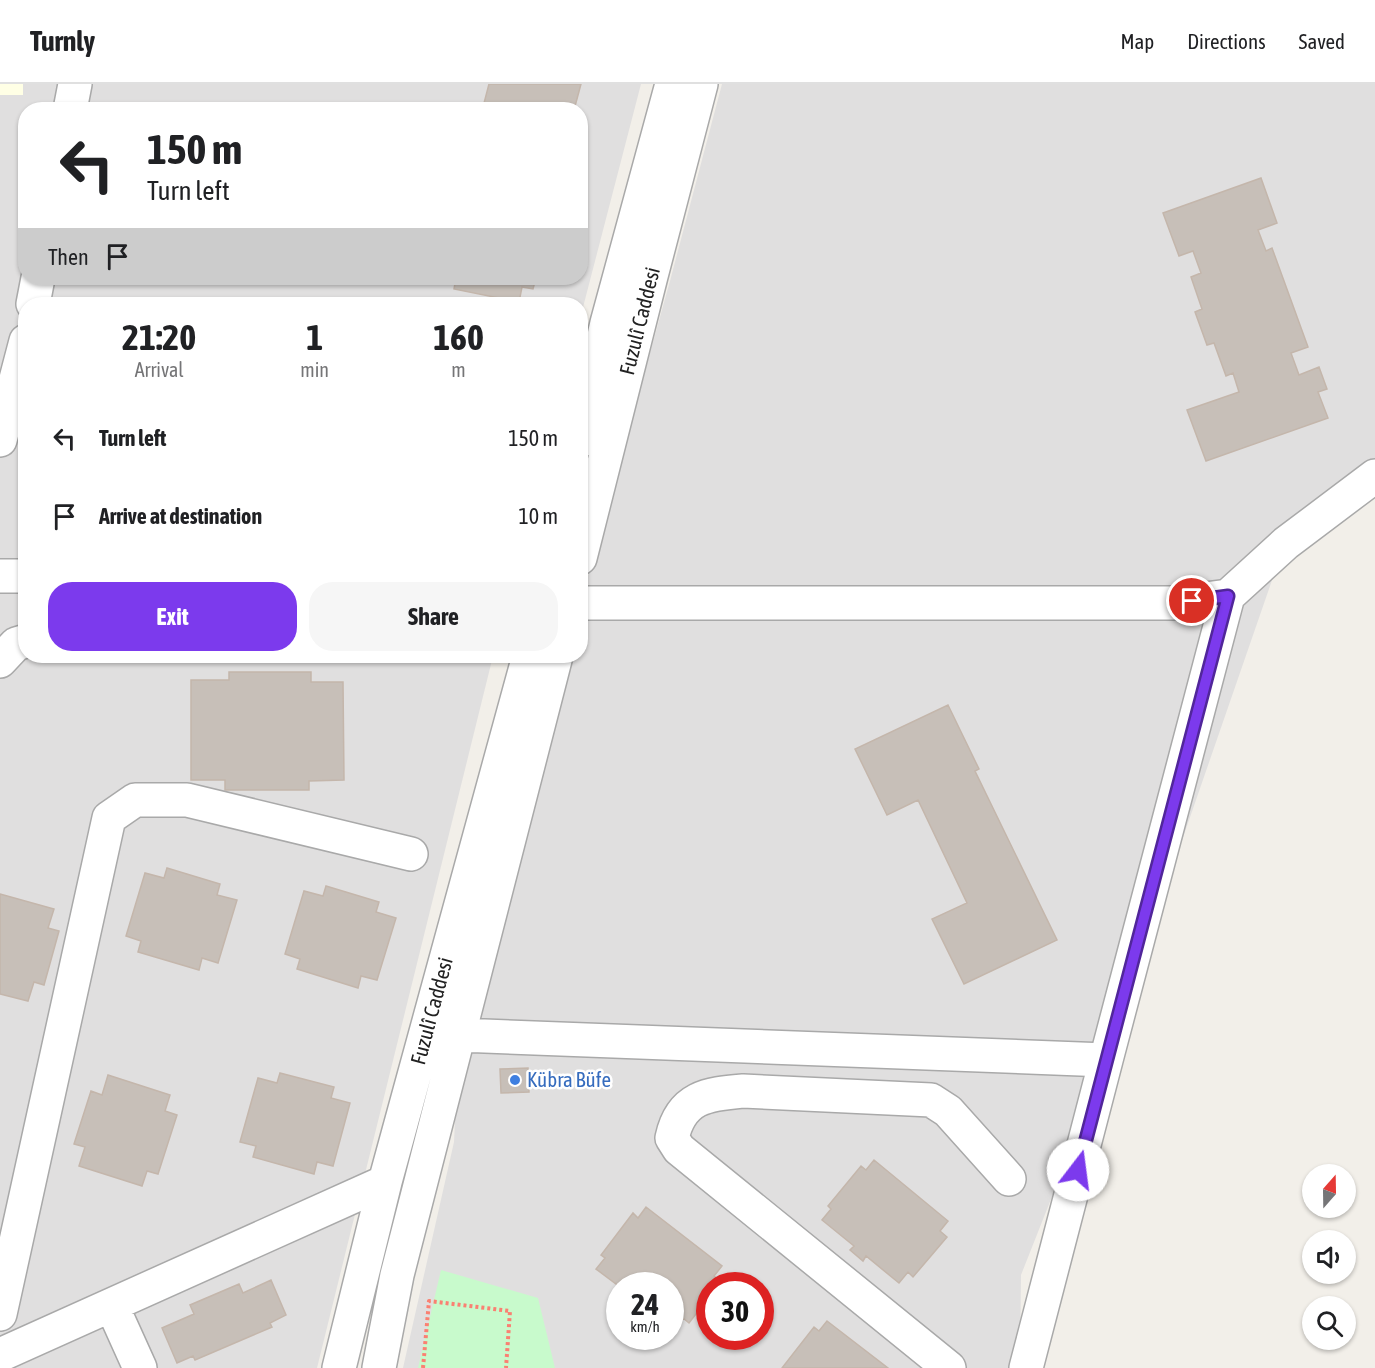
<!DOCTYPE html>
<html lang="en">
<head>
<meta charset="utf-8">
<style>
  body { margin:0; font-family:"Asap Condensed",sans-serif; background:#f6f6f6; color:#202124; height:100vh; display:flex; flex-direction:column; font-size:22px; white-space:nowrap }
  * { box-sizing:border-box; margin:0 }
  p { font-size:20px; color:#757577 }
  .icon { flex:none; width:33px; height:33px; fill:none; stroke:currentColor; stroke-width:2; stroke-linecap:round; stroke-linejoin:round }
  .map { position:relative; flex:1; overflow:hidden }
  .side { position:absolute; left:18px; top:213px; width:570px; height:366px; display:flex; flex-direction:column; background:#fff; border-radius:24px; box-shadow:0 2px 4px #0004 }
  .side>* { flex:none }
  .hud { position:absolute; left:18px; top:18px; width:570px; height:183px; border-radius:24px; box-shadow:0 2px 4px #0004; background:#fff; color:#202124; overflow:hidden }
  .needle { width:39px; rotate:20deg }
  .tools { position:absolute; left:1302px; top:1080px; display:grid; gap:12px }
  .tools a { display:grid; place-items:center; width:54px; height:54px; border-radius:50%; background:#fff; box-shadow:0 2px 4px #0004; font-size:30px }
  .speed { position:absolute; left:606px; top:1188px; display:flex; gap:12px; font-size:30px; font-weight:700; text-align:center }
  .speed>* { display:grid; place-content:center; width:78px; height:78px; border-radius:50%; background:#fff; box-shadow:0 2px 4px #0004; line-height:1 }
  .speed small { font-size:15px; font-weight:400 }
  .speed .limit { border:9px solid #d22; background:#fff; color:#111 }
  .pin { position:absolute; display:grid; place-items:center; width:51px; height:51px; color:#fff; margin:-26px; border:3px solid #fff; border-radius:50%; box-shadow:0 2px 6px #0007 }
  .me { position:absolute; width:66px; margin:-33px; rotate:15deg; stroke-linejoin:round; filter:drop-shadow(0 0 4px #0008) }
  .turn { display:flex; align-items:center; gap:21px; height:126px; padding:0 30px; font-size:27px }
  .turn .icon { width:78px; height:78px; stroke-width:2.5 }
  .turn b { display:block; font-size:42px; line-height:51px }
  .then { display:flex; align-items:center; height:57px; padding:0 30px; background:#0003; gap:12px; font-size:22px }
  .eta { display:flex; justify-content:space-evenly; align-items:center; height:102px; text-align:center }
  .eta b { font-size:36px; font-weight:700; line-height:42px }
  .action { display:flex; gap:12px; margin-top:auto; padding:12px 30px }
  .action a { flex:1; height:69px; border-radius:24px; background:#7c3aed; color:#fff; font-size:24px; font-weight:700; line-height:69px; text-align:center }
  .action a+a { background:#f6f6f6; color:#202124 }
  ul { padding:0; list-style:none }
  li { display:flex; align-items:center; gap:18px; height:78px; padding:0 30px }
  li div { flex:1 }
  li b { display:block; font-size:22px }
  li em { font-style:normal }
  header { display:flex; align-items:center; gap:36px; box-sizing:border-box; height:84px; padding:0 30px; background:#fff; border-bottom:2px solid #e0e0e0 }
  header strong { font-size:28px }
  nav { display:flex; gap:33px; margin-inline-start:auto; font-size:21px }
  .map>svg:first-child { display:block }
  .residential { fill:#e0dfdf; fill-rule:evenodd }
  .education { fill:#ffffe5 }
  .park { fill:#c8facc }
  .building { fill:#c7bfb8; stroke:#c4b6ab; stroke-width:1.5 }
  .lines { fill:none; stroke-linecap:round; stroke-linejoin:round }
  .minor-casing { stroke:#a9a9a9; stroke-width:36 }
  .path { stroke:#fa8072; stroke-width:4; stroke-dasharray:3 3; stroke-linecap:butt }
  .minor { stroke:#fff; stroke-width:33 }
  .route-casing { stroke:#51269a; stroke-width:15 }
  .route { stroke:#7c3aed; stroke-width:10 }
  .shop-dot { fill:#3f7fe0; stroke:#fff; stroke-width:2 }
  .labels { text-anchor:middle; stroke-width:5; stroke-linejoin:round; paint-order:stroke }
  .street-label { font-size:21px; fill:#222; stroke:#fff }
  .shop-label { font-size:21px; fill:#366cbe; stroke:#fff; text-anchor:start }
</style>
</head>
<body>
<header>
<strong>Turnly</strong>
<nav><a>Map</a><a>Directions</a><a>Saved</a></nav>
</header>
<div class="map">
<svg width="1375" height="1284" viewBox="0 0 1375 1284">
  <rect width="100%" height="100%" fill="#f2efe9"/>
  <path class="residential" d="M0,0H641L581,231L580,220H26V572H493L317,1284H0ZM26,26H580V194H26Z
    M722,0H1375V401L1278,479L1106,976L1021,1191L1020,1284H403L454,1058L459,951L565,572H580L581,517L670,197ZM620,1202H670V1252H620ZM710,1202H760V1252H710Z"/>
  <path class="education" d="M0,0H23V11H0Z"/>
  <path class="park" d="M441,1186L538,1214L555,1284H418Z"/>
  <path class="building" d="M489,0H581L574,26H494L483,23Z
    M1261,94L1277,139L1258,146L1266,167L1272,164L1308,263L1291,269L1299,291L1319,283L1327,305L1318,308L1328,334L1206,377L1187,326L1239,308L1233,289L1226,292L1214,259L1207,261L1195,228L1202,225L1191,193L1201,189L1193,167L1179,172L1163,129Z
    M456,194H536L533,205L522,203L519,218L454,205Z
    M229,588H311V598H343L344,696L309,697V706H225V696H191V596H229Z
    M948,621L979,685L975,687L1057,856L964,900L932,835L967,819L918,716L887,731L855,665Z
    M167,784L220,800L217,811L237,816L218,879L202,874L199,886L138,868L141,857L126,852L145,789L164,794Z
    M326,802L379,818L376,828L396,834L377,896L361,892L358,904L297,885L300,875L285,870L304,807L323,812Z
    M0,810L54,825L48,844L59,847L44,901L34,898L28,917L0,910Z
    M528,984L529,1008L501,1009L500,985Z
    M280,989L334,1003L331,1014L350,1019L333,1082L317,1078L314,1090L253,1073L256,1062L240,1058L258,994L277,999Z
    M108,991L170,1011L165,1027L177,1031L158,1090L147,1087L142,1102L79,1082L85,1063L74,1060L91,1007L102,1011Z
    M874,1076L948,1137L940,1147L947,1153L913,1193L908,1188L899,1199L866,1172L863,1177L850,1166L854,1162L822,1136L831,1125L828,1122L861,1082L866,1086Z
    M646,1123L722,1182L714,1192L721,1198L718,1202H710V1212L689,1239L683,1234L674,1246L670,1243V1202H620V1203L596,1185L605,1174L601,1171L633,1129L638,1134Z
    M271,1196L286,1231L270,1239L272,1243L195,1276L193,1272L177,1279L162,1244L194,1230L190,1221L239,1200L243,1209Z
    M827,1237L888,1284H782L814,1243L819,1247Z"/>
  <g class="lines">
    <g class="minor-casing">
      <path id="minor" d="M70,26L75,0
        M33,220L38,194
        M0,356L26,257
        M580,357L607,239L672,0
        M580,474L651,192L701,0
        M0,492H26
        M580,519H1174L1228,512L1286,459L1375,392
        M0,577L16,560L26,557
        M459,951L1106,976L1026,1284
        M1106,976L1228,512
        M112,1222L140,1284
        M0,1230L109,734L135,716H187L411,770
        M0,1271L385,1098
        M339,1284L385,1098L529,572
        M379,1284L397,1191L556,572
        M949,1284L679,1065L672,1054C681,1013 707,1010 743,1007L931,1016L948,1027L1009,1095"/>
    </g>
    <path class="path" d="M423,1284L429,1217L510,1227L506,1284"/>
    <use href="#minor" class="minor"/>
  </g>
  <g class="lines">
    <g class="route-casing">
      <path id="route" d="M1078,1086L1228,512L1192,517"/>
    </g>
    <use href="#route" class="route"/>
  </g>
  <circle class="shop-dot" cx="515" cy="996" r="6"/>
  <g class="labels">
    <g class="street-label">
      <text transform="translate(640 237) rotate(-76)" y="7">Fuzulî Caddesi</text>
      <text transform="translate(432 927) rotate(-75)" y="7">Fuzulî Caddesi</text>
    </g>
    <g class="shop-label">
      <text x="527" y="1003">Kübra Büfe</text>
    </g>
  </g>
</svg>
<div class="tools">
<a><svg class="needle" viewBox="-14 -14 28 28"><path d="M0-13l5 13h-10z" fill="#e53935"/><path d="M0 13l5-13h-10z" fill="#757577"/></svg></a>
<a><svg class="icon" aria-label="sound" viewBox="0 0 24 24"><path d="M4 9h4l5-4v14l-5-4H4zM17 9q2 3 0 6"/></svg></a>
<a><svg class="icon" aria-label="search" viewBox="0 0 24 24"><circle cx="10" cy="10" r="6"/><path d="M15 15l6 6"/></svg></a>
</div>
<div class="speed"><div>24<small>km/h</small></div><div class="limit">30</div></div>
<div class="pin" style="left:1192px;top:517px;background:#d93025"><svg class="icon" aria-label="arrive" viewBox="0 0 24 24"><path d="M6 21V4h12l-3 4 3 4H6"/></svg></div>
<svg class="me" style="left:1078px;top:1086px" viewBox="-20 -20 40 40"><circle r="19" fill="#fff"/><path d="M0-13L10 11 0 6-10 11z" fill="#7c3aed"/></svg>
<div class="hud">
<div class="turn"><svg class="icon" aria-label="left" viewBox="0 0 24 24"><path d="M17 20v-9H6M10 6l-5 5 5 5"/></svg><div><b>150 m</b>Turn left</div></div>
<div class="then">Then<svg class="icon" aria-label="arrive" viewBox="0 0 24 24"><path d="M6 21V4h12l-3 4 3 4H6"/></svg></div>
</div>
<section class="side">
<div class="eta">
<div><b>21:20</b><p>Arrival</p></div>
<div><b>1</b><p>min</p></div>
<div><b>160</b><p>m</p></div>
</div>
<ul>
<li><svg class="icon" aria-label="left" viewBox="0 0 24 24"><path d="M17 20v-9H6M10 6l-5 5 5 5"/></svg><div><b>Turn left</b></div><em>150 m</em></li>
<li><svg class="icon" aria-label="arrive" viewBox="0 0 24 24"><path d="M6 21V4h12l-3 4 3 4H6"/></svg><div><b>Arrive at destination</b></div><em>10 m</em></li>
</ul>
<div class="action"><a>Exit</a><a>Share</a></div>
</section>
</div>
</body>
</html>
